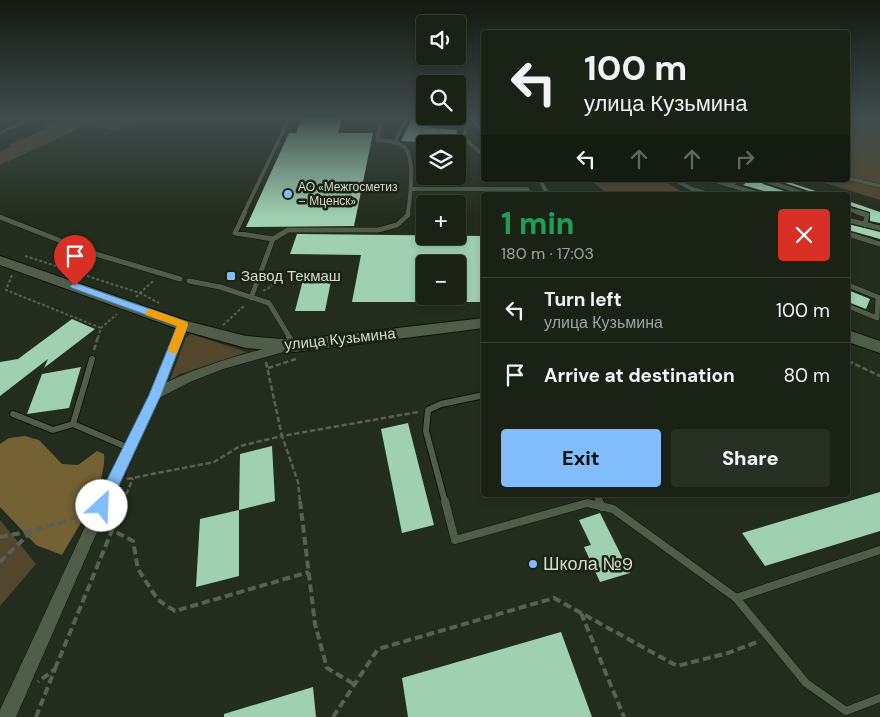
<!DOCTYPE html>
<html lang="en">
<head>
<meta charset="utf-8">
<style>
  body { margin:0; font-family:"DM Sans",sans-serif; background:#272f23; color:#f1f3f6; height:100vh; display:flex; flex-direction:column; font-size:19px; white-space:nowrap }
  * { box-sizing:border-box; margin:0 }
  p { font-size:16px; color:#9fa4a1 }
  .icon { flex:none; width:28px; height:28px; fill:none; stroke:currentColor; stroke-width:2; stroke-linecap:round; stroke-linejoin:round }
  .map { position:relative; flex:1; overflow:hidden }
  .side { position:absolute; left:481px; top:192px; width:369px; height:305px; display:flex; flex-direction:column; background:#1a2216; border-radius:5px; box-shadow:0 2px 8px #0003,0 0 0 1px #383f35 }
  .side>* { flex:none }
  .hud { position:absolute; left:481px; top:30px; width:369px; height:152px; border-radius:5px; box-shadow:0 2px 8px #0003,0 0 0 1px #383f35; background:#1a2216; color:#f1f3f6; overflow:hidden }
  .buttons { position:absolute; left:416px; top:15px; display:grid; gap:10px }
  .buttons a { display:grid; place-items:center; width:50px; height:50px; border-radius:5px; background:#1a2216; box-shadow:0 2px 8px #0003,0 0 0 1px #383f35; font-size:25px }
  .pin { position:absolute; display:grid; place-items:center; width:42px; height:42px; color:#fff; margin:-51px -21px; border-radius:50% 50% 50% 0; rotate:-45deg; box-shadow:0 0 5px #0007 }
  .pin .icon { rotate:45deg }
  .me { position:absolute; width:55px; margin:-28px; rotate:25deg; stroke-linejoin:round; filter:drop-shadow(0 0 4px #0008) }
  .turn { display:flex; align-items:center; gap:18px; height:105px; padding:0 20px; font-size:22px }
  .turn .icon { width:65px; height:65px; stroke-width:2.5 }
  .turn b { display:block; font-size:35px; line-height:42px }
  .lanes { display:flex; align-items:center; height:48px; padding:0 20px; background:#0003; justify-content:center; gap:25px; direction:ltr }
  .lanes .off { opacity:.35 }
  .round { display:grid; place-items:center; flex:none; width:52px; height:52px; border-radius:5px; background:#272f23 }
  .headline { display:flex; align-items:center; justify-content:space-between; height:85px; padding:0 20px }
  h1 { font-size:30px; font-weight:800; line-height:38px; color:#1e9e55 }
  .button { display:flex; gap:10px; margin-top:auto; padding:10px 20px }
  .button a { flex:1; height:58px; border-radius:5px; background:#80bdfa; color:#111; font-size:20px; font-weight:800; line-height:58px; text-align:center }
  .button a+a { background:#272f23; color:#f1f3f6 }
  ul { padding:0; list-style:none }
  li { display:flex; align-items:center; gap:15px; height:65px; padding:0 20px; border-top:1px solid #383f35 }
  li div { flex:1 }
  li b { display:block; font-size:19px }
  li em { font-style:normal }
  .map>svg:first-child { display:block }
  .green { fill:#52472c }
  .forest { fill:#746235 }
  .building { fill:#9fd0b2 }
  .lines { fill:none; stroke-linecap:round; stroke-linejoin:round }
  .service-far3-casing { stroke:#0c1507; stroke-width:4.5 }
  .service-far2-casing { stroke:#0c1507; stroke-width:6 }
  .service-far1-casing { stroke:#0c1507; stroke-width:8 }
  .service-casing { stroke:#0c1507; stroke-width:9 }
  .minor-casing { stroke:#0c1507; stroke-width:1 }
  .secondary-casing { stroke:#0c1507; stroke-width:2 }
  .path-far2 { stroke:#586153; stroke-width:2; stroke-dasharray:3 2; stroke-linecap:butt }
  .path-far1 { stroke:#586153; stroke-width:2.5; stroke-dasharray:5.5 2.5; stroke-linecap:butt }
  .path { stroke:#586153; stroke-width:4; stroke-dasharray:8 4; stroke-linecap:butt }
  .service-far3 { stroke:#515d4b; stroke-width:4 }
  .service-far2 { stroke:#515d4b; stroke-width:5 }
  .service-far1 { stroke:#515d4b; stroke-width:6 }
  .service { stroke:#515d4b; stroke-width:8 }
  .minor { fill:#515d4b; fill-rule:evenodd }
  .secondary { fill:#515d4b; fill-rule:evenodd }
  .route { fill:#80bdfa; stroke:#537ba2 }
  .slow { fill:#f59e0b }
  .poi-dot { fill:#80bdfa; stroke:#1a2314; stroke-width:2 }
  .labels { text-anchor:middle; stroke-width:5; stroke-linejoin:round; paint-order:stroke }
  .far-poi-label { font-size:12px; fill:#d4dbd1; stroke:#1a2314; text-anchor:start }
  .poi-label { font-size:15px; fill:#d4dbd1; stroke:#1a2314; text-anchor:start }
  .street-label { font-size:15px; fill:#d4dbd1; stroke:#1a2314 }
  .near-poi-label { font-size:18px; fill:#d4dbd1; stroke:#1a2314; text-anchor:start }
</style>
</head>
<body>
<div class="map">
<svg width="880" height="717" viewBox="0 0 880 717">
  <rect width="100%" height="100%" fill="#232d1d"/>
  <path class="green" d="M66,117L144,118L116,131L89,124L0,165V152L11,147L9,145L45,129V126Z
    M848,117H880V200L815,180H848Z
    M590,180H662L687,195H609Z
    M191,334L247,352L180,374L170,380L186,337Z
    M0,520L36,564L0,606Z"/>
  <path class="forest" d="M25,436L39,440L62,464L78,465L97,451L104,454C107,485 78,527 62,555L36,545L0,507V444L9,438Z"/>
  <path class="building" d="M302,117H343L338,133H373L354,226L246,227L289,133H296Z
    M413,117L435,119L431,128L458,130L453,144L401,141Z
    M749,180H760L763,184L796,195H767L764,191L743,185Z
    M776,180H782L822,193L821,195H812L809,191Z
    M848,201L880,212V223L870,221V212L848,205Z
    M848,224L880,232V239L848,230Z
    M297,234L484,236V302H458V264H425V302H352L361,255L290,254Z
    M304,276H332L325,311H295Z
    M848,290L870,299L866,309L848,302Z
    M72,319L95,329L44,368L48,359L0,396V362L18,359Z
    M81,367L69,408L27,414L42,374Z
    M408,423L434,525L402,533L381,429Z
    M272,446L275,501L239,510L240,454Z
    M880,492V531L765,566L742,533Z
    M239,510V576L196,587L200,519Z
    M600,513L630,573L600,582L584,547L591,545L579,520Z
    M561,632L592,717H408L402,678Z
    M313,687L316,717H224V714Z"/>
  <g class="lines">
    <g class="service-far3-casing">
      <path id="service-far3" d="M382,117L377,140C387,141 396,141 404,147C416,157 410,198 408,213
        M470,117L463,138L484,155
        M471,117L484,134
        M395,142L407,117
        M848,178L880,186
        M540,180L548,195
        M675,180L692,189L713,195
        M712,180L763,195
        M764,180L808,195
        M730,185L738,180
        M411,189H527L530,195
        M848,209L861,213
        M244,213L290,117"/>
    </g>
    <g class="service-far2-casing">
      <path id="service-far2" d="M245,212L235,233L273,239
        M857,212L867,215L865,225
        M0,217L89,252L180,279
        M848,220L880,228
        M848,234L880,244
        M189,281L220,287L269,303L290,338
        M848,285L880,298
        M251,298L273,239L288,230H378L397,225L408,215V212
        M848,306L877,318L878,297"/>
    </g>
    <g class="service-far1-casing">
      <path id="service-far1" d="M289,337L294,346
        M92,359L73,424L129,448
        M13,414L53,430L73,424
        M596,495L600,502
        M445,502L426,431L428,410L441,404L484,395"/>
    </g>
    <g class="service-casing">
      <path id="service" d="M445,501L455,540L587,503L613,509L736,598L806,683L846,711L880,698
        M599,501L602,507
        M736,598L880,550"/>
    </g>
    <g class="minor-casing">
      <path id="minor" d="M31,117H39L0,135V131Z
        M183,321L188,325L165,383C204,365 245,353 287,343L293,347L291,350L223,369L190,382L159,398L118,484L16,717H0V710L108,477L149,395L178,325Z"/>
    </g>
    <g class="secondary-casing">
      <path id="secondary" d="M0,256L187,321L246,336L294,340L484,318V328L294,352L246,348L178,329L0,265Z
        M848,330L880,341V353L848,342Z"/>
    </g>
    <path class="path-far2" d="M25,256L140,293L159,303
      M12,275L6,290L101,328
      M263,291L272,286L278,271
      M136,297L154,280
      M223,325L245,305
      M98,338L101,328L117,314"/>
    <path class="path-far1" d="M94,350L98,337
      M848,361L880,376
      M266,362L282,436L418,412
      M268,368L296,359
      M127,479L214,462L240,446L282,436L298,482L300,502
      M123,502L133,478"/>
    <path class="path" d="M300,501L315,624L327,668L354,684
      M106,527L133,541L138,569L158,600L175,611L309,572
      M0,537L31,531
      M0,562L32,531L63,522L86,512
      M581,613L624,717
      M55,669L124,501
      M36,717L55,669L38,682
      M333,717L378,649L554,598L677,666L728,653L760,641"/>
    <use href="#service-far3" class="service-far3"/>
    <use href="#service-far2" class="service-far2"/>
    <use href="#service-far1" class="service-far1"/>
    <use href="#service" class="service"/>
    <use href="#minor" class="minor"/>
    <use href="#secondary" class="secondary"/>
  </g>
  <linearGradient id="sky" x2="0" y2="1"><stop stop-color="#131910"/><stop offset="0.54" stop-color="#3f4c4c"/><stop offset="1" stop-color="#3f4c4c" stop-opacity="0"/></linearGradient>
  <rect width="880" height="217" fill="url(#sky)"/>
  <path class="route" d="M75,283L187,322L188,325L161,395L107,511L102,513L96,511L94,506L149,395L177,326L72,288L70,286Z"/>
  <path class="slow" d="M150,309L187,322L188,325L177,353L173,354L168,350L177,326L146,315L145,313Z"/>
  <g class="poi-dot">
    <circle cx="288" cy="194" r="5"/>
    <rect x="226" y="271" width="10" height="10" rx="2.5"/>
    <circle cx="533" cy="564" r="5"/>
  </g>
  <g class="labels">
    <g class="far-poi-label">
      <text x="298" y="191">АО «Межгосметиз<tspan x="298" dy="14">– Мценск»</tspan></text>
    </g>
    <g class="poi-label">
      <text x="241" y="281">Завод Текмаш</text>
    </g>
    <g class="street-label">
      <text transform="translate(340 339) rotate(-6)" y="5">улица Кузьмина</text>
    </g>
    <g class="near-poi-label">
      <text x="543" y="570">Школа №9</text>
    </g>
  </g>
</svg>
<div class="buttons">
<a><svg class="icon" aria-label="sound" viewBox="0 0 24 24"><path d="M4 9h4l5-4v14l-5-4H4zM17 9q2 3 0 6"/></svg></a>
<a><svg class="icon" aria-label="search" viewBox="0 0 24 24"><circle cx="10" cy="10" r="6"/><path d="M15 15l6 6"/></svg></a>
<a><svg class="icon" aria-label="layers" viewBox="0 0 24 24"><path d="M12 4l9 5-9 5-9-5zM3 14l9 5 9-5"/></svg></a>
<a>+</a>
<a>−</a>
</div>
<div class="pin" style="left:75px;top:286px;background:#d93025"><svg class="icon" aria-label="arrive" viewBox="0 0 24 24"><path d="M6 21V4h12l-3 4 3 4H6"/></svg></div>
<svg class="me" style="left:102px;top:506px" viewBox="-20 -20 40 40"><circle r="19" fill="#fff"/><path d="M0-13L10 11 0 6-10 11z" fill="#80bdfa"/></svg>
<div class="hud">
<div class="turn"><svg class="icon" aria-label="left" viewBox="0 0 24 24"><path d="M17 20v-9H6M10 6l-5 5 5 5"/></svg><div><b>100 m</b>улица Кузьмина</div></div>
<div class="lanes"><svg class="icon" aria-label="left" viewBox="0 0 24 24"><path d="M17 20v-9H6M10 6l-5 5 5 5"/></svg><svg class="icon off" aria-label="ahead" viewBox="0 0 24 24"><path d="M12 20V5M6 11l6-6 6 6"/></svg><svg class="icon off" aria-label="ahead" viewBox="0 0 24 24"><path d="M12 20V5M6 11l6-6 6 6"/></svg><svg class="icon off" aria-label="right" viewBox="0 0 24 24"><path d="M7 20v-9h11M14 6l5 5-5 5"/></svg></div>
</div>
<section class="side">
<div class="headline"><div><h1>1 min</h1><p>180 m · 17:03</p></div><a class="round" style="background:#d93025;color:#fff"><svg class="icon" aria-label="close" viewBox="0 0 24 24"><path d="M6 6l12 12M18 6L6 18"/></svg></a></div>
<ul>
<li><svg class="icon" aria-label="left" viewBox="0 0 24 24"><path d="M17 20v-9H6M10 6l-5 5 5 5"/></svg><div><b>Turn left</b><p>улица Кузьмина</p></div><em>100 m</em></li>
<li><svg class="icon" aria-label="arrive" viewBox="0 0 24 24"><path d="M6 21V4h12l-3 4 3 4H6"/></svg><div><b>Arrive at destination</b></div><em>80 m</em></li>
</ul>
<div class="button"><a>Exit</a><a>Share</a></div>
</section>
</div>
</body>
</html>
